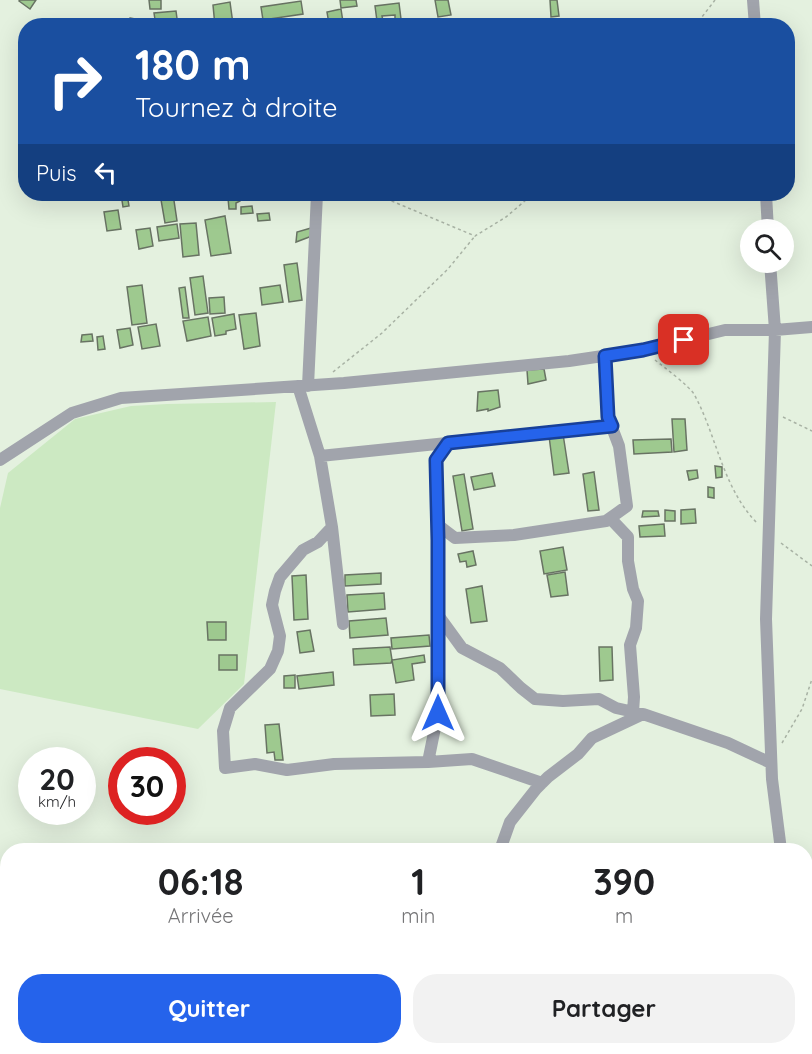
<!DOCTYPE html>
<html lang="fr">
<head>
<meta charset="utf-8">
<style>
  body { margin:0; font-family:Quicksand,sans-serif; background:#f2f2f2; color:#202124; height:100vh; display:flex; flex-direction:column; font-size:22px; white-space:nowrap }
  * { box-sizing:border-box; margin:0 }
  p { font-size:20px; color:#757577 }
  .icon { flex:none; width:33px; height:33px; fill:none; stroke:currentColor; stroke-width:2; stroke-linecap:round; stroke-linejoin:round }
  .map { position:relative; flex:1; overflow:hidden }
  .details { position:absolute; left:0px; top:843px; width:813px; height:212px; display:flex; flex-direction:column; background:#fff; border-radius:24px 24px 0 0; box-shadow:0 6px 24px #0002 }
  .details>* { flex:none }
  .guide { position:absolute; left:18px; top:18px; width:777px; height:183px; border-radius:24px; box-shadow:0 6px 24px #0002; background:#1a4fa0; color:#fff; overflow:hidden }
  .buttons { position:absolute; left:740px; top:219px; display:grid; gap:12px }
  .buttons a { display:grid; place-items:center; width:54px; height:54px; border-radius:50%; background:#fff; box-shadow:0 6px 24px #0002; font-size:30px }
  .speed { position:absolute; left:18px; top:747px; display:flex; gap:12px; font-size:30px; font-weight:700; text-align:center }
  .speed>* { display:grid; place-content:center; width:78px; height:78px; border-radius:50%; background:#fff; box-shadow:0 6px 24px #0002; line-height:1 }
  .speed small { font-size:15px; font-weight:400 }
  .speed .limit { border:9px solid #d22; background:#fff; color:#111 }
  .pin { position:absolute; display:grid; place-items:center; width:51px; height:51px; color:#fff; margin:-26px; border-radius:12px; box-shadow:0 3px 9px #0006 }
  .me { position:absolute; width:66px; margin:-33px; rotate:0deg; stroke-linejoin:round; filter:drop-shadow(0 0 4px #0008) }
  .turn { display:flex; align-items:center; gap:21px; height:126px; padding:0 18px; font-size:27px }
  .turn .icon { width:78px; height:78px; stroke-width:2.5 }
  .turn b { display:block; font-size:42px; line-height:51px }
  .then { display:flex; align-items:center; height:57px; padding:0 18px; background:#0003; gap:12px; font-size:22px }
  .eta { display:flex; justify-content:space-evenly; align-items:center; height:102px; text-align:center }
  .eta b { font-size:36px; font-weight:700; line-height:42px }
  .primary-button { display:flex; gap:12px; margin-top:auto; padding:12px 18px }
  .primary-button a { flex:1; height:69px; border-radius:24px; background:#2563eb; color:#fff; font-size:24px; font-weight:700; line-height:69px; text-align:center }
  .primary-button a+a { background:#f2f2f2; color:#202124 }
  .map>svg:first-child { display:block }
  .green { fill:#cce9c2 }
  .building { fill:#9ec98f; stroke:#687363; stroke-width:1.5 }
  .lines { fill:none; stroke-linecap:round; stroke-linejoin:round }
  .path { stroke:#a8b2a4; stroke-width:1.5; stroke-dasharray:3 3; stroke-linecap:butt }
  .minor { stroke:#a1a4ac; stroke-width:12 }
  .route-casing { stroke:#184099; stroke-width:15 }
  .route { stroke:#2563eb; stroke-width:10 }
</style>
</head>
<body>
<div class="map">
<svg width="812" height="1054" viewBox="0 0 812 1054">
  <rect width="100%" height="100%" fill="#e4f1df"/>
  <path class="green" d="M276,402L244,684L198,729L0,689V508L8,473L75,419L131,406L167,404Z"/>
  <path class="building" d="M20,0H36L30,9L19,1Z
    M149,0H161V9H150Z
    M340,0H356L357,6L341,8Z
    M435,0H448L451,15L438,17Z
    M550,0H557L559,16L551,17Z
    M301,1L303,14L263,20L261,7Z
    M230,2L233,24L215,26L213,5Z
    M399,3L401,19H395V15L382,16L383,21H377L375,6Z
    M341,9L343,22L329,24L327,12Z
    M176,11L178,26H156L154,13Z
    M130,18L141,20L140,26H128Z
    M121,194H127L129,206L123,207Z
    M160,194H173L177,221L165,223Z
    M240,197V201L236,203V209H229L228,198Z
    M252,206L253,213L241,214V207Z
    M118,210L121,229L107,231L104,212Z
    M269,213L270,220L258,221L257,214Z
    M225,216L231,253L211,256L205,220Z
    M196,223L199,255L183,257L180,224Z
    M177,224L179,238L159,241L157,227Z
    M150,228L153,246L139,249L136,230Z
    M311,228L312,236L296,242L297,232Z
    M297,263L302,300L289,302L284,265Z
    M203,276L208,313L195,315L190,278Z
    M142,285L147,323L132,325L127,287Z
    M280,285L283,302L262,305L260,288Z
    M185,287L189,318H183L179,288Z
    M224,297L225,313L210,314L209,298Z
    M256,313L260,346L244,349L239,315Z
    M234,314L236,329L226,331V334L215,336L212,318Z
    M208,317L211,336L187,341L183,321Z
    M156,324L160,346L142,349L138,327Z
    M130,328L133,345L120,348L117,330Z
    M92,334L93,341L81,342L82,335Z
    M103,336L105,349L98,350L97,337Z
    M544,369L546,380L528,384L527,370Z
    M498,390L500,407L488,411V409L477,411L478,392Z
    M672,419H685L687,450L674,452Z
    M563,434L569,473L554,475L549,436Z
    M671,439L672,452L634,454L633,440Z
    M715,466L722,467V477L716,478Z
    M697,470L698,478L689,480L687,471Z
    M594,472L599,510L588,511L583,474Z
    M492,473L495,486L474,490L471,477Z
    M464,474L473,529L462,531L453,476Z
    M708,487L714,488V498L708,497Z
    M695,509L696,523L681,524V510Z
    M665,510L675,511V521H665Z
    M643,511H658L659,516L642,517Z
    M664,524L665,536L640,537L639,526Z
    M563,547L567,570L544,574L540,551Z
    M473,551L476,565L467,567L466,561L460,562L458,554Z
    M565,572L568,595L551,597L547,575Z
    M381,573V584L345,586V575Z
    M306,575L308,619L294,620L292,576Z
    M482,586L487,621L471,623L466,589Z
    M384,593L385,609L348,612L347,595Z
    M386,618L388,635L350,638L349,621Z
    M207,622H226V640H208Z
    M310,630L314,651L300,653L297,632Z
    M429,635L430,646L392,649L391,638Z
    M390,647L392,660L391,663L354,665L353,649Z
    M599,647H612L613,680L600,681Z
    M219,655H237V670H219Z
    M424,655L425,662L412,664L414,680L396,683L392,660Z
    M333,672L334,685L299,689L297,676Z
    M295,675V688H284V676Z
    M394,694L395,715L371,716L370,695Z
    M279,724L283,760H275L274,752L267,753L265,725Z"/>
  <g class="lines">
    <path class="path" d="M695,26L715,0
      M375,194L475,236L506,217L533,194
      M655,360C664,367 689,386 694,394C717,436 722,487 757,523
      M333,372L382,333L448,269L475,236
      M783,417L812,431
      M781,543L812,566
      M782,743L802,709L812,679
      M729,1054L730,1047"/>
    <path class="minor" d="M753,0L755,26
      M766,194L768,230
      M770,262L775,330L766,619L772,779L781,850
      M298,386L320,456L332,527L343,624
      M308,386L317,194
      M320,456L612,426
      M0,460L72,413L121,398L344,383L569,361L643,350L725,330H775L812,327
      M610,518L628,537V561L633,589L638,601L636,628L630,645L634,697L633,712
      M438,525L455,538L514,535L606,521L627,506L619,446L608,417L605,356
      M332,527L318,542L303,550L280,577L275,591L272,605L280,636L278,651L270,669L230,708L223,731L225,768L255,764L287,770L334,764L428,762L472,759L542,783
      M438,615L462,648L500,668L521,688L535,699L563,701L599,699L616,708L643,714L728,743L771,763
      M428,762L438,713V540L436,461L448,443
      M500,850L510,822L536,789L548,777L578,754L592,738L643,714
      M806,972L812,983
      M781,1054V1047"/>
  </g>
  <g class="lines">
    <g class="route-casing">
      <path id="route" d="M438,713V540L436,460L448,443L612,426L608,417L605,356L643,350L684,340"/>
    </g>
    <use href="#route" class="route"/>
  </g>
</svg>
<div class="buttons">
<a><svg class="icon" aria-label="search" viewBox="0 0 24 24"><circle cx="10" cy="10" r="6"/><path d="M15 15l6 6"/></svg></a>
</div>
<div class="speed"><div>20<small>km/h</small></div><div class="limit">30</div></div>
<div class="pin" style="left:684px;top:340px;background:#d93025"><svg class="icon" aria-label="arrive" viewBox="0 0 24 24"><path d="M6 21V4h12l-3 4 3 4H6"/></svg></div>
<svg class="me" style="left:438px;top:713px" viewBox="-20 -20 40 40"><path d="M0-17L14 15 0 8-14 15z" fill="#2563eb" stroke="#fff" stroke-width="4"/></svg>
<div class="guide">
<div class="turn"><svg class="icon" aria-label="right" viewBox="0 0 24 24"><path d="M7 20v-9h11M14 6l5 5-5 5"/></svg><div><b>180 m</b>Tournez à droite</div></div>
<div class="then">Puis<svg class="icon" aria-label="left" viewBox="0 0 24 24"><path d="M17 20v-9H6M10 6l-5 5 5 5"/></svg></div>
</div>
<section class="details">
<div class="eta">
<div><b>06:18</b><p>Arrivée</p></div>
<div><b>1</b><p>min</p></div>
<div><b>390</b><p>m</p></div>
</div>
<div class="primary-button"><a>Quitter</a><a>Partager</a></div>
</section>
</div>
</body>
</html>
